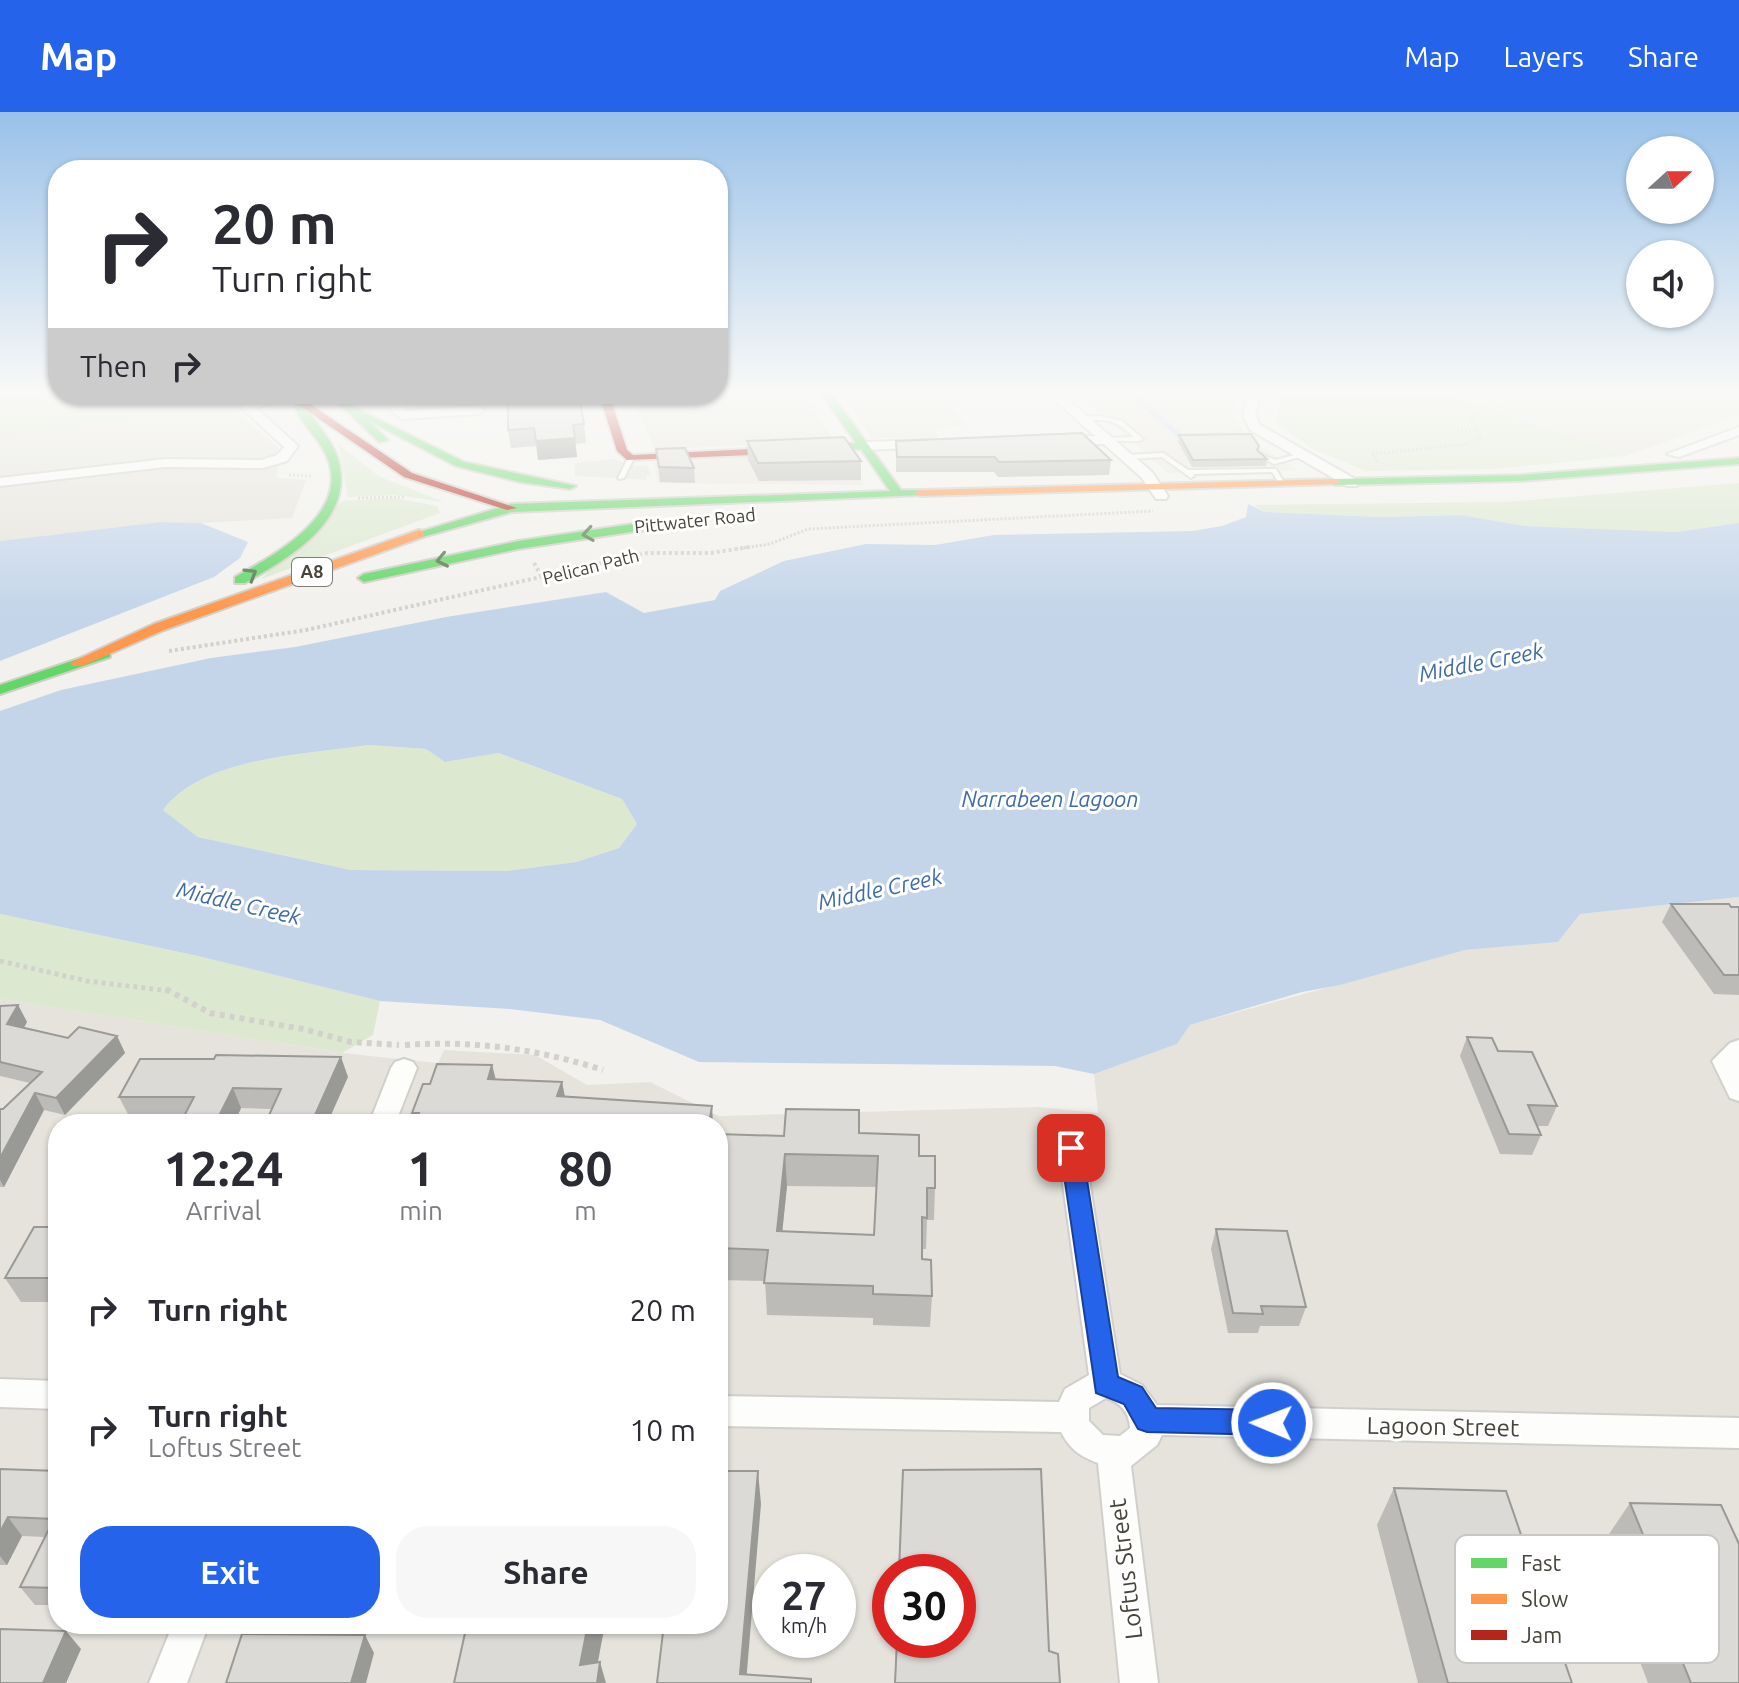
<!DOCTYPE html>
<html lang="en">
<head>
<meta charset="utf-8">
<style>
  body { margin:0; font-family:Ubuntu,sans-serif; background:#f7f7f7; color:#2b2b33; height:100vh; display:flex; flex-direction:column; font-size:30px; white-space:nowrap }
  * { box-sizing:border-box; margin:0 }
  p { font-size:26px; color:#7c7c81 }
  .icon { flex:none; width:44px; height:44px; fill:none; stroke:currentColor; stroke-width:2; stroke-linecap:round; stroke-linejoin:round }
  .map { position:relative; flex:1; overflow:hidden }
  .side { position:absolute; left:48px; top:1002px; width:680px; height:520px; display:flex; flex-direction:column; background:#fff; border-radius:32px; box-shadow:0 2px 6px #0004 }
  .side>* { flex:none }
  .guide { position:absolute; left:48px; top:48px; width:680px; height:244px; border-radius:32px; box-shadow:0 2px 6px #0004; background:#fff; color:#2b2b33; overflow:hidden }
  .needle { width:52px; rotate:69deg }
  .controls { position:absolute; left:1626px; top:24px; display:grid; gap:16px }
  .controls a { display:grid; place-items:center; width:88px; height:88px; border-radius:50%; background:#fff; box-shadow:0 2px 6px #0004; font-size:40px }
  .speed { position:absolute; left:752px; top:1442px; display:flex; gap:16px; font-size:40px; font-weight:700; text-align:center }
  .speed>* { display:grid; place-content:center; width:104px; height:104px; border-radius:50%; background:#fff; box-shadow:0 2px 6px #0004; line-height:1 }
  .speed small { font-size:20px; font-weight:400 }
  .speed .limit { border:12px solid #d22; background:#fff; color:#111 }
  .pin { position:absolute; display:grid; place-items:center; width:68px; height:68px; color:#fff; margin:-34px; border-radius:16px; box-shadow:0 4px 12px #0006 }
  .me { position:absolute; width:88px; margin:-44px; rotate:271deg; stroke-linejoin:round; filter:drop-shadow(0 0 6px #0008) }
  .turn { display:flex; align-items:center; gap:28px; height:168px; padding:0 32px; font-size:36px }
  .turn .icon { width:104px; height:104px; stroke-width:2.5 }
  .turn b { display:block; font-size:56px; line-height:68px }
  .then { display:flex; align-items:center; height:76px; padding:0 32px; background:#0003; gap:16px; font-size:30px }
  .eta { display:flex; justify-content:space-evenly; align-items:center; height:136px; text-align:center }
  .eta b { font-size:48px; font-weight:700; line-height:56px }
  .cta { display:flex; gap:16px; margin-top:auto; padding:16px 32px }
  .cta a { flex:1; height:92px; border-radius:32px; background:#2563eb; color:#fff; font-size:32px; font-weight:700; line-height:92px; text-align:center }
  .cta a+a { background:#f7f7f7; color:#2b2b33 }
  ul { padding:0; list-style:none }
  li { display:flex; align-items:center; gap:24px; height:120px; padding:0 32px }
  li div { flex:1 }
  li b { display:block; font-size:30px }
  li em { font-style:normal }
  header { display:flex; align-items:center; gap:48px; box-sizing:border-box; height:112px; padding:0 40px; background:#2563eb; color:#fff }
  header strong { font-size:38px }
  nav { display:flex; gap:44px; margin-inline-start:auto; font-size:28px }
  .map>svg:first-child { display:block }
  .residential { fill:#e5e3dc; fill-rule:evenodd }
  .commercial { fill:#ebe7dc }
  .green { fill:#dce9d0 }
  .parking { fill:#e3e2de }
  .water { fill:#c4d5ea; fill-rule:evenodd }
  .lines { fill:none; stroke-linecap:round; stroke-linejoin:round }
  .stream { stroke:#c4d5ea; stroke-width:5 }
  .lane-casing { stroke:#d0cfcb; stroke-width:4 }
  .street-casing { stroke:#d0cfcb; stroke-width:4 }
  .fast-casing { stroke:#d0cfc5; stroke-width:4 }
  .slow-casing { stroke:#d0cfc5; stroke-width:4 }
  .jam-casing { stroke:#d0cfc5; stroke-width:4 }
  .path-far3 { stroke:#d2d1cc; stroke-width:3; stroke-dasharray:2 2; stroke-linecap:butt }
  .path-far2 { stroke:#d2d1cc; stroke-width:4; stroke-dasharray:3 3; stroke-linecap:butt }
  .path-far1 { stroke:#d2d1cc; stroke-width:5; stroke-dasharray:4 4; stroke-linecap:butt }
  .path { stroke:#d2d1cc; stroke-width:6; stroke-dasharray:5 5; stroke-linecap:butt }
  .lane { fill:#fdfdfc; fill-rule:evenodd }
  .street { fill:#fdfdfc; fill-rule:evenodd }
  .fast { fill:#63d668; fill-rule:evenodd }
  .slow { fill:#ff974d; fill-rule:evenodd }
  .jam { fill:#b3261e; fill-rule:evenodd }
  .wall { fill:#bcbbb8; fill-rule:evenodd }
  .shaded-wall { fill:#999996 }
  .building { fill:#dbdad6; stroke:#999996; stroke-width:2; fill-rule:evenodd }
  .oneway { stroke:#51774a }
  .route { fill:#2563eb; stroke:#184099; stroke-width:2 }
  .labels { text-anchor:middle; stroke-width:6; stroke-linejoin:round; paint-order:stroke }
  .far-street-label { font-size:18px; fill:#47443a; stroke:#fff }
  .shield { fill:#fff; stroke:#7e7c75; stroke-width:2 }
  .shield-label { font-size:18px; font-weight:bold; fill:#47443a }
  .water-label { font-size:22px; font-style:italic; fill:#3f6ba7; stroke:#fff }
  .near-street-label { font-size:24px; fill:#47443a; stroke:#fff }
  .key { fill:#fff; stroke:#c8c7c4; stroke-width:2 }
  .key-label { font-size:22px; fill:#47443a }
</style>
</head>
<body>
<header>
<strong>Map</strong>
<nav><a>Map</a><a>Layers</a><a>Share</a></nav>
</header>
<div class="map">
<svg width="1739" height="1571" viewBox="0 0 1739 1571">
  <rect width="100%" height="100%" fill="#f2f1ed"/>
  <path class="residential" d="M0,280L239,282L249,291L238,301L279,336L277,366L306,368L292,406L201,411L161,410L0,429Z
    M802,280L835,330L654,337L631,282Z
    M841,280H1025L1029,284L948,292L965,314L935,316L938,326H871Z
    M1076,280H1237L1231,303L1250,328L1181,330L1143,298L1101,302Z
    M1510,280H1739V303L1626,344L1494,296Z
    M413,282H578L511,302L504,290L413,299Z
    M1739,785V1571H0V887L342,941L438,951L444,938L535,943L587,973L650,970L719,1004L1039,995L1098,1001L1094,962L1177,932L1190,913L1465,838L1558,830L1580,802ZM58,1012H718V1512H58ZM770,1460H838V1528H770ZM890,1460H958V1528H890Z"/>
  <path class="commercial" d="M1143,298L1181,330L1250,328L1298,358L1168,361L1101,302Z
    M844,340L865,373L658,371L654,350L739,342Z"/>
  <path class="green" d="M0,280L110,282L136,307L0,322Z
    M1281,280H1431L1472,289L1626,344L1494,357L1366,359L1313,337L1275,311Z
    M338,332L380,365L444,390L396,383L348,385Z
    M1739,371V411L1676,420L1525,414L1461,403L1383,405L1265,400L1254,393L1504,390Z
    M395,386L437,394L440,401L261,467L342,389Z
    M368,633L426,637L445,650L497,641L622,687L637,712L619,736L576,750L507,759L351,758L198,725L163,698C205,644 304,643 368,633Z
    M0,802L198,844L380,889L373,923L342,941L0,887Z"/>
  <path class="parking" d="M615,347L629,353L648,354L651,363L646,364L647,368L575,364V351Z"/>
  <path class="water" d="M1248,392L1265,400L1383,405L1461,403L1525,414L1676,420L1739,411V785L1580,802L1558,830L1465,838L1340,873L1302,880L1190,913L1177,932L1094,962L1055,954L699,950L600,908L510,897L380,889L198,844L0,802V599L61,578L211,546L295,535L446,505L606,480L644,501L715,488L720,479L784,449L866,432L935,433L994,423L1192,419L1222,414L1246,405ZM368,633L426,637L445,650L498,641L622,687L637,712L619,736L576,750L507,759L351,758L198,725L163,698C204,644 305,643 368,633Z
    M161,410L201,411L248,430L240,446L214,465L0,549V429Z"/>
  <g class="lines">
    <path class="stream" d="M1137,280L1138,288L1186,329"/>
    <g class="lane-casing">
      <path id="lane" d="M1101,304L1122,309L1143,327L1140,329H1105V327L1107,326L1134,325C1123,315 1114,308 1099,308C1091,308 1085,309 1079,307L1082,305Z
        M1163,341L1188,358L1276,357L1285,372L1280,373L1272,360L1193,362L1194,364L1191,366L1162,345L1127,347L1124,345L1127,343Z
        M1302,341L1305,343L1304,344L1274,352L1258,344L1261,342L1275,348Z
        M631,344L634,346L624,366L619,367L618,366L628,346Z"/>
    </g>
    <g class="street-casing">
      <path id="street" d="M1046,280H1059L1152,360L1168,384L1166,387H1156L1142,366L1104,332H1056L1054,329L1061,325L1095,324Z
        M1249,280H1261L1255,303L1260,313L1357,368V374H1347L1250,318L1243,303Z
        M277,282H298L256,296L298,334L287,349L263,356L165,355L0,374V366L165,347L262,348L277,343L284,335L242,296L252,288Z
        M391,282H403L405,299L479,294L485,298L479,302L402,307L391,299Z
        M1739,315V323L1679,345L1667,342Z
        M926,328L931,329V335L863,338L856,334L863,330Z
        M1739,928V989L1730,986L1712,949L1730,931Z
        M404,947L413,950L417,956L395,1012H369L391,956L395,950Z
        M1071,1026L1081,1029L1084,1036L1120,1262L1142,1273L1157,1293L1739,1306V1336L1162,1323L1157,1333L1131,1354L1158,1571H1120L1098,1351C1079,1344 1070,1337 1061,1320L718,1314V1284L1059,1290L1065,1277L1089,1263L1058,1036L1061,1029ZM1106,1286C1121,1291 1129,1300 1130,1316L1120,1324L1103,1323L1089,1309V1296Z
        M0,1267L58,1269V1297L0,1295Z
        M173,1512H209L187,1571H149Z"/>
    </g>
    <g class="fast-casing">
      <path id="fast" d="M820,280H830L901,378H920L926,381L924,383L512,400L419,426L413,422L511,392L890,379L861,337L747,342V338L751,337L856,331Z
        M329,282H340L354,295L464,350L576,374L570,377L520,370L456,354L369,309L388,328L379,330Z
        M295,287H303C312,308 331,326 337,344C358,407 290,445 245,471H235V465C279,441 361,395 321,334C312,319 294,305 295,287Z
        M1739,346V352L1521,369L1335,373L1329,370L1335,367L1521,363Z
        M653,409L659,413L657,416L518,437L364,470L358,466L364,462L518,429Z
        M105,538L110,539V545L0,582V573Z"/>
    </g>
    <g class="slow-casing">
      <path id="slow" d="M1335,367L1341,370L1339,372L920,384L914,381L920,378Z
        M419,418L423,419V425L164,518L82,554H72L70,551L154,512Z"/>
    </g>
    <g class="jam-casing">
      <path id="jam" d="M283,282H295L412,361L517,396L507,398L404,365Z
        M599,282H609L627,338L633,343L751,337L756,340L751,343L627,348L617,339Z"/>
    </g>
    <path class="path-far3" d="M1457,318L1477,319L1471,308L1502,282L1492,280
      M1377,350L1373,342L1467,332L1481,326L1477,319
      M289,363L311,364
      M358,386L404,385
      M736,437L770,432L808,417L1153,399"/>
    <path class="path-far2" d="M534,451L543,467
      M169,539L306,518L647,441H711L749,435"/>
    <path class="path-far1" d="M0,849L87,869L170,879"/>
    <path class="path" d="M166,877L210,901L303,917L351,930L399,933
      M405,933C474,928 537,937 603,958"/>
    <use href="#lane" class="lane"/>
    <use href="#street" class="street"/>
    <use href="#fast" class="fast"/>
    <use href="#slow" class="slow"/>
    <use href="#jam" class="jam"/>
  </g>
  <path class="wall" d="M584,312L586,331L575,332L577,345L538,348L536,334L511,336L508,318Z
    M1179,323L1259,334L1258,339L1267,347L1266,354L1192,355L1178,330Z
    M747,329L861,349V368L759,369L748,348Z
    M896,329L1111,348L1109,363L998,365L994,360H896Z
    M656,337L694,356L695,371L660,370Z
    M1671,792L1739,795V883L1714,882L1662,810Z
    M18,893L27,910L24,916L68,926L117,924L125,941L65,1003L44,998L4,1075H0V997H3L30,971L0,964V894Z
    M1467,925L1498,939L1557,994L1548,1014H1537L1541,1023L1532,1043L1500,1042L1460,944Z
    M492,953L496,968L562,970L565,985L415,1011L412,1001L430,972Z
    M348,965L272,997L241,996L234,1012H184L182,1008L183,1004H129L119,985Z
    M860,1021L919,1044L935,1076L934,1108H927L926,1137H922V1147L932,1184L930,1215L873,1213V1206L767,1203L765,1169L718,1168V1022L784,1024ZM787,1074L877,1075L874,1123L782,1120Z
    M58,1115V1190H21L5,1166Z
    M1216,1117L1306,1195L1299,1214H1260L1258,1221H1228L1211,1137Z
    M0,1357L58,1359V1493H35L20,1475L45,1425L22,1424L7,1453H0Z
    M1394,1376L1572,1571H1418L1377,1413Z
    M1630,1391L1739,1571H1648L1626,1513L1600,1512L1585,1472L1609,1438L1605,1428Z"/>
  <path class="shaded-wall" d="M575,326L577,345L538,348L536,329Z
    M18,893L27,910L16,929L7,912Z
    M117,924L125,941L65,1003L56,986Z
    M341,945L348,965L327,1012H311Z
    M492,953L500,985L488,967Z
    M562,970L568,1002L557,984Z
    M233,976L241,996L234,1012H219L217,1008Z
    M35,981L44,998L4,1075L0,1068V1046Z
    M712,994L713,1012H709Z
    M785,1042L787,1074L779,1151L777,1119Z
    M758,1359L761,1392L746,1571L740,1562Z
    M8,1405L22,1424L7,1453L0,1444V1420Z
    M588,1512H605L594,1571L580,1553Z
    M66,1519L81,1537L66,1571H43Z
    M365,1523L374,1541L366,1571H351Z
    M600,1550L606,1571H597Z"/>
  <path class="building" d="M543,282H579L584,312L573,313L575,326L536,329L534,316L508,318V284Z
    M1082,321L1111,348L999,350L995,345H897L896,329Z
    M1251,322L1259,334L1257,338L1267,347L1193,348L1179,323Z
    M844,325L861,349L758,351L747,329Z
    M685,336L694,356L659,355L656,337Z
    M1671,792H1729L1731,795H1739V863H1724Z
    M18,893L7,912L68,926L79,915L117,924L56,986L35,981L0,1046V997H3L42,960L0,950V894Z
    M1467,925L1492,926L1498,939L1532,940L1557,994L1528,993L1541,1023L1509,1022Z
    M216,943L341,945L311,1012H265L281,977L233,976L217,1008H182L194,985H119L140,947H214Z
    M437,952L492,953L488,967L562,970L557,984L712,994L709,1012H415L419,1001H412L423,972H430Z
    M786,997L859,998V1021L919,1023V1044H935V1076H927V1106L922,1105V1147L931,1148L932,1184L873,1182V1174L764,1171L768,1138L718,1136V1099L724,1063L718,1062V1022L784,1024ZM785,1042L878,1044L874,1123L777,1119Z
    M34,1115H58V1166H5Z
    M1216,1117L1287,1119L1306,1195L1261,1194L1263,1202L1233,1201Z
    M0,1357L58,1359V1476L20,1475L54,1407L8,1405L0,1420Z
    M1041,1357L1049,1539L1058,1542L1060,1571H895L897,1528H958V1460H899L903,1358Z
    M718,1359H758L740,1562L811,1567V1571H657L664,1512H718Z
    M1394,1376L1506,1379L1572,1571H1448Z
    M1630,1391L1721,1393L1739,1432V1571H1691L1653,1478L1626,1477L1610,1436L1649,1437Z
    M467,1512H588L580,1553L600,1550L597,1571H454Z
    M0,1517L66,1519L43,1571H0Z
    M242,1522L365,1523L351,1571H226Z"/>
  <defs><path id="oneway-chevron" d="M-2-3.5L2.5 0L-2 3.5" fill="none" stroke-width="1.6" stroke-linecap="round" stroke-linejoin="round" transform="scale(2)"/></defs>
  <g class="oneway">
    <use href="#oneway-chevron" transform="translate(588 422) rotate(171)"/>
    <use href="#oneway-chevron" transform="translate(442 448) rotate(168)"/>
    <use href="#oneway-chevron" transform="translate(251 462) rotate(-31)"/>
  </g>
  <linearGradient id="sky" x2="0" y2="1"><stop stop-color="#99c1e9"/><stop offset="0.56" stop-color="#f9f9f7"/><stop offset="1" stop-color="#f9f9f7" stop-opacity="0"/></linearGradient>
  <rect width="1739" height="500" fill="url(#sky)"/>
  <path class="route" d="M1071,1028L1079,1030L1082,1036L1118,1265L1142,1275L1156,1296L1272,1298L1281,1302L1285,1311L1281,1320L1272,1323L1147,1320L1138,1317L1124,1292L1096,1281L1060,1036L1063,1030Z"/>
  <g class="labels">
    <g class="far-street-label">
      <text transform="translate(695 409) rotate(-6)" y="6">Pittwater Road</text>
      <text transform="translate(591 455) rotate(-14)" y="6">Pelican Path</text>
    </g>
    <rect class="shield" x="292" y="446" width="40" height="28" rx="6"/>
    <g class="shield-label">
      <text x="312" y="466">A8</text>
    </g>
    <g class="water-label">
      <text transform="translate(1481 550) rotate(-11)" y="8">Middle Creek</text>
      <text x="1050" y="695">Narrabeen Lagoon</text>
      <text transform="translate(880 777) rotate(-12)" y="8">Middle Creek</text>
      <text transform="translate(239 791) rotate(13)" y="8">Middle Creek</text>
    </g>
    <g class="near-street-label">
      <text transform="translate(1443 1315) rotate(1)" y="8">Lagoon Street</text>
      <text transform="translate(1126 1457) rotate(-97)" y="8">Loftus Street</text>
    </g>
  </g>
  <rect x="1455" y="1423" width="264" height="128" rx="12" class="key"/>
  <rect x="1471" y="1446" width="36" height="10" fill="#63d668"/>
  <rect x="1471" y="1482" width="36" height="10" fill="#ff974d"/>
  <rect x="1471" y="1518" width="36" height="10" fill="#b3261e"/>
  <g class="key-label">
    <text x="1521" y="1459">Fast</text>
    <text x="1521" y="1495">Slow</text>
    <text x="1521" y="1531">Jam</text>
  </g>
</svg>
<div class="controls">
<a><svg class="needle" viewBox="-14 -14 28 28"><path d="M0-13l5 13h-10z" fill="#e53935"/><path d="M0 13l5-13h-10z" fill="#7c7c81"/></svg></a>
<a><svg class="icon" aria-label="sound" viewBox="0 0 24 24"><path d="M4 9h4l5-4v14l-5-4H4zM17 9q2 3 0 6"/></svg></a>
</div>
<div class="speed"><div>27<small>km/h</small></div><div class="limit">30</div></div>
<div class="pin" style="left:1071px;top:1036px;background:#d93025"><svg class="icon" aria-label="arrive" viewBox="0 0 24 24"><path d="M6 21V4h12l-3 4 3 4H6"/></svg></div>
<svg class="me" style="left:1272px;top:1311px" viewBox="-20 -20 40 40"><circle r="17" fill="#2563eb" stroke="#fff" stroke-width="3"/><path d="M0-11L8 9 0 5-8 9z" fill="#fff"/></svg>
<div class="guide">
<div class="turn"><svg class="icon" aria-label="right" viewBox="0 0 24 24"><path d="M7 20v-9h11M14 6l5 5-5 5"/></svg><div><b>20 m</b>Turn right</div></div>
<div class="then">Then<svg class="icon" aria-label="right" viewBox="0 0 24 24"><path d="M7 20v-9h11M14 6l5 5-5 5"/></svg></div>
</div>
<section class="side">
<div class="eta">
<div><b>12:24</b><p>Arrival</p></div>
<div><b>1</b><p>min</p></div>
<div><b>80</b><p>m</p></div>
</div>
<ul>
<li><svg class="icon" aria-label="right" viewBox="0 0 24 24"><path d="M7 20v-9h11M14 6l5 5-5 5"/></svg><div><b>Turn right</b></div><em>20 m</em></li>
<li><svg class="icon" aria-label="right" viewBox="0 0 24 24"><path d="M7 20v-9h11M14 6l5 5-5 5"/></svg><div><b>Turn right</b><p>Loftus Street</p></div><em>10 m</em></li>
</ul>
<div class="cta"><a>Exit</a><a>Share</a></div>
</section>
</div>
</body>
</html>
